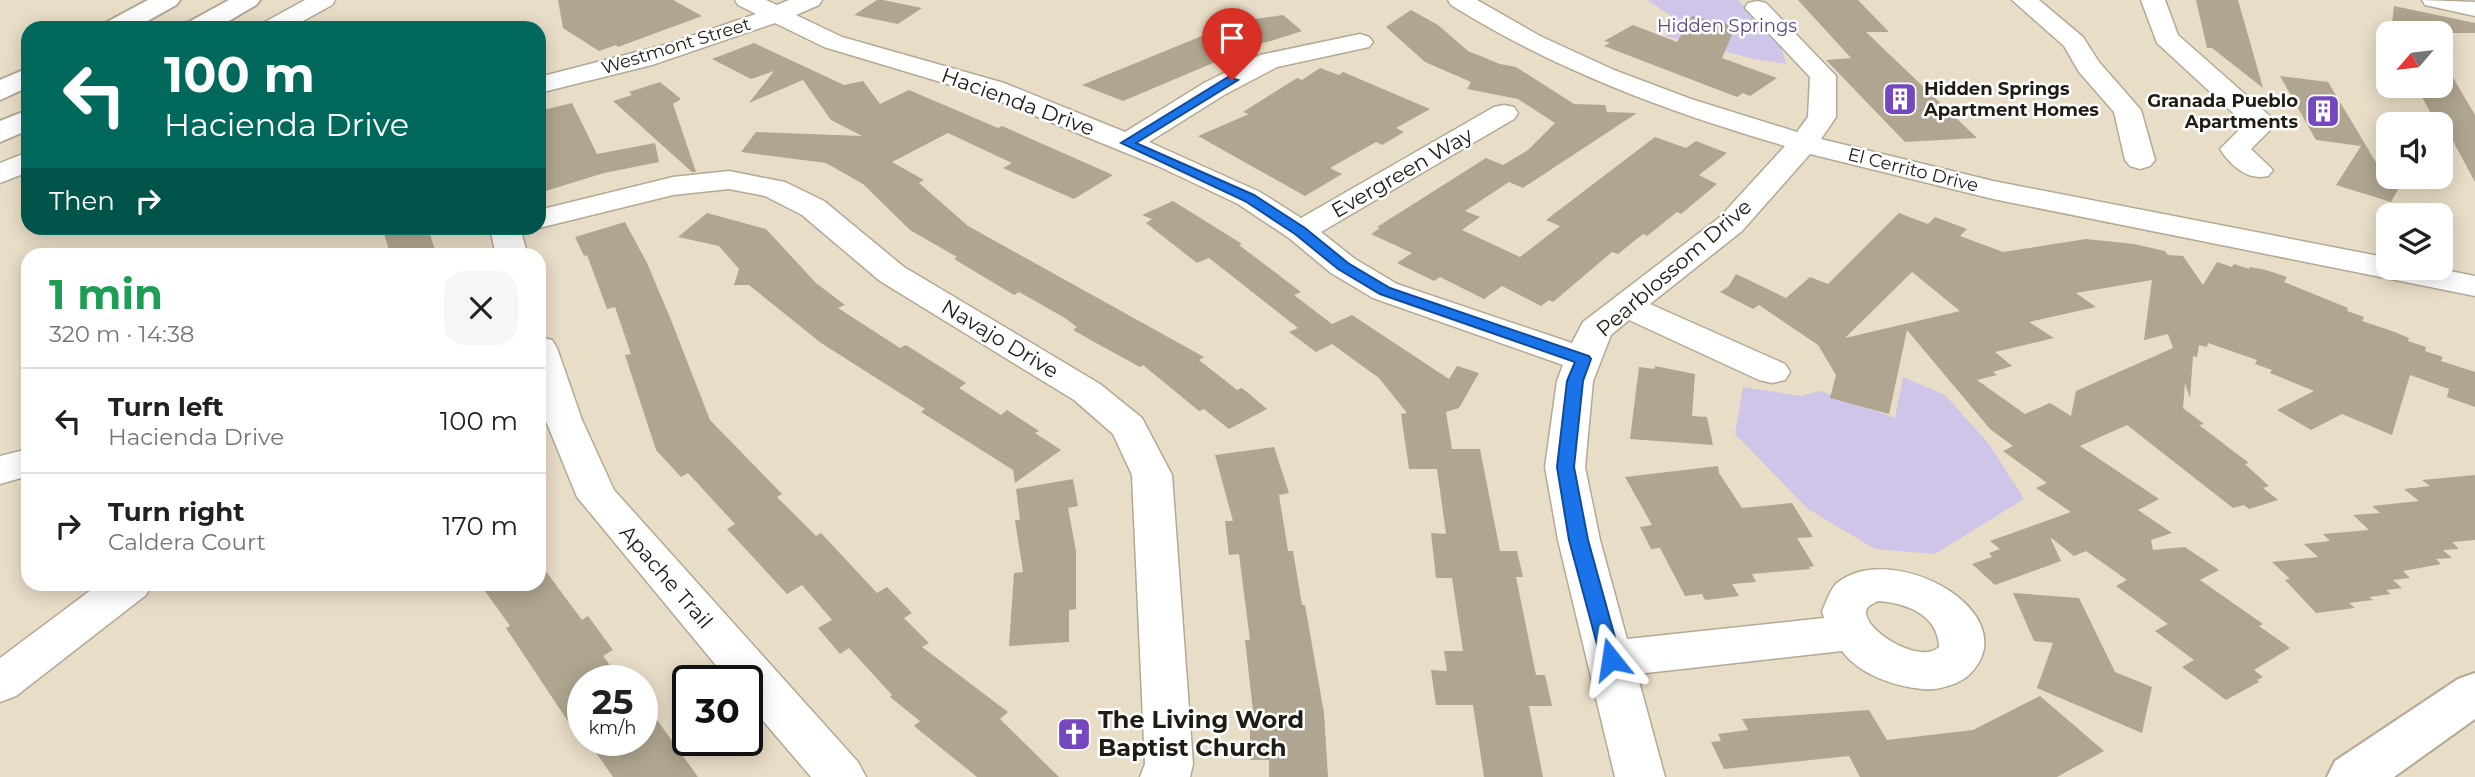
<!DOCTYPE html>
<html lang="en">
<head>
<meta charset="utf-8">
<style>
  body { margin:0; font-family:Montserrat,sans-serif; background:#f6f6f6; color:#202124; height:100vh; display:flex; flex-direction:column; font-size:26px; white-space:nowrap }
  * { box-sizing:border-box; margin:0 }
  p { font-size:23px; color:#757577 }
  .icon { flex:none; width:38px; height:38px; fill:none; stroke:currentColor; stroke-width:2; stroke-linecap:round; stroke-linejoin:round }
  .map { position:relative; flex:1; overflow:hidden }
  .side { position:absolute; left:21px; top:248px; width:525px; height:343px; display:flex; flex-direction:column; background:#fff; border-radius:21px; box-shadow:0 4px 18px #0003 }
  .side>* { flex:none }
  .guide { position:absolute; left:21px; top:21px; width:525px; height:214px; border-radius:21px; box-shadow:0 4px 18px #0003; background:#00695c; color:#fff; overflow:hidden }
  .needle { width:46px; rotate:242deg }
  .buttons { position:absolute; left:2376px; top:21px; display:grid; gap:14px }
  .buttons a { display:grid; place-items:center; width:77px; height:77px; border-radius:14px; background:#fff; box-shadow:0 4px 18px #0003; font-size:35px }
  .speed { position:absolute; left:567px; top:665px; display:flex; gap:14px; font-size:35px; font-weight:700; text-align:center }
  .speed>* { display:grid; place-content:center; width:91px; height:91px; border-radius:50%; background:#fff; box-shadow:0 4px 18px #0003; line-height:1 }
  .speed small { font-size:18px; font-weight:400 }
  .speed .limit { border:4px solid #111; border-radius:10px; background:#fff; color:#111 }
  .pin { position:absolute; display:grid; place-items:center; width:60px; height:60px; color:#fff; margin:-72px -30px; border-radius:50% 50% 50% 0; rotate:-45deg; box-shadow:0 0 7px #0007 }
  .pin .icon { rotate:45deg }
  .me { position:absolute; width:77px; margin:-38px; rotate:345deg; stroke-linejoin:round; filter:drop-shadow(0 0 5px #0008) }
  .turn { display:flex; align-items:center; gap:24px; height:147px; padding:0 28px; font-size:32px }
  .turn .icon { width:91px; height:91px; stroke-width:2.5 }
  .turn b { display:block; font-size:49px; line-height:60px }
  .then { display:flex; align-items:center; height:66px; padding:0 28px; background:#0003; gap:14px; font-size:26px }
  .round { display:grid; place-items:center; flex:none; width:74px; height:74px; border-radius:21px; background:#f6f6f6 }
  .head { display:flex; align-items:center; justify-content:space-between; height:119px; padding:0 28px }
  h1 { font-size:42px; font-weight:700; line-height:52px; color:#1e9e55 }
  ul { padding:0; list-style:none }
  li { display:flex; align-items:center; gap:21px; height:105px; padding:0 28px; border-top:2px solid #e0e0e0 }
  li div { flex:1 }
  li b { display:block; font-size:26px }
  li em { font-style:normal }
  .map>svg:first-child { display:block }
  .green { fill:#cec5e8 }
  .building { fill:#afa590; fill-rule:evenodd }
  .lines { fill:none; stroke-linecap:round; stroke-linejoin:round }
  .minor-casing { stroke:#b3a994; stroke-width:3 }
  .major-casing { stroke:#b3a994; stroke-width:4 }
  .highway-casing { stroke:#b3a994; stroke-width:4 }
  .minor { fill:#fff; fill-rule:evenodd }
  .major { fill:#fff; fill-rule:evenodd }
  .highway { fill:#fff; fill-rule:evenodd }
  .route { fill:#1a73e8; stroke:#114b97; stroke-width:2 }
  .labels { text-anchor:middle; stroke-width:5; stroke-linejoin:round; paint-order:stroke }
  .far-park-label { font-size:18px; fill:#5a4685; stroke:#fff }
  .far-street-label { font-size:18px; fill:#201c14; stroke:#fff }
  .far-poi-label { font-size:18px; font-weight:bold; fill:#201c14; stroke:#fff; text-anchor:start }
  .street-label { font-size:21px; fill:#201c14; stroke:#fff }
  .near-poi-label { font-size:24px; font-weight:bold; fill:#201c14; stroke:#fff; text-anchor:start }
</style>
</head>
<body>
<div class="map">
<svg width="2475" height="777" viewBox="0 0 2475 777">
  <rect width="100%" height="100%" fill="#e8ddc7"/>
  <path class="green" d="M1647,0H1738L1782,49L1786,64L1754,59L1666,36L1676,19Z
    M1903,377L1945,395L1989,444L2024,499L1935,554L1875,549L1808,509L1735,434L1743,387L1800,396L1820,391L1895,418Z"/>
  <path class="building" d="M558,0H673L702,16L618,47L616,45L599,51L563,28Z
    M877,0H883L922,8L898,24L854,15Z
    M1798,0H1858L1889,32H1866L1977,138L1905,142L1826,60L1851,58Z
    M2196,0H2238L2263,88L2212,48H2207Z
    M2394,6L2475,23V33H2391Z
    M1411,10L1438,25L1468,51L1500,64L1516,67L1574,104L1605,105L1607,112L1637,113L1523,188L1509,182L1465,211L1480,217L1462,230L1520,257L1560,226L1546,220L1655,137L1686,148L1696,141L1727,153L1699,175L1717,184L1681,214L1677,212L1647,236L1643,234L1618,254L1612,252L1553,302L1549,300L1541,306L1502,286L1484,299L1440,277L1434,281L1397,263L1412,253L1371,234L1380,228L1377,227L1486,158L1503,165L1528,150L1555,123L1518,99L1467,89L1471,82L1425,62L1386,27Z
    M1283,15L1302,31L1271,41L1222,52L1232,55L1123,101L1082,85L1214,31L1249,20Z
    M1692,16L1732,25L1730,29L1734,30L1722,58L1777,78L1750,96L1743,93L1737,97L1604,46L1610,43L1604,41L1633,25L1677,42Z
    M754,43L844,85L863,81L880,104L909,90L998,128L1002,126L1113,175L1074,199L1003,168L1012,163L948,133L892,162L924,180L919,183L968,226L1204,357L1199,360L1237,390L1242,388L1267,409L1229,429L1204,409L1199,411L1143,365L1140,367L1096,343L1073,330L1077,327L1065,318L1019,292L1014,295L954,259L957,257L910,230L863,184L826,163L741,152L756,132L862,136L831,120L803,80L749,103L774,71L751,79L712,59Z
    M2441,57L2475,115V182L2440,117L2436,123L2416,86H2441Z
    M1320,68L1339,75L1343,72L1430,109L1396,128L1404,132L1382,145L1376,142L1330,168L1342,174L1305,196L1198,136L1249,114L1243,112L1297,78L1302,80Z
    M2280,76L2328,82L2377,164L2389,167V177H2405L2391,202L2336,185L2361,146L2316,140Z
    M660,82L681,99L673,104L696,172H692L613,101L632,95L629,92Z
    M572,103L597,154L655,143L659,162L604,173L539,193V111Z
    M1173,201L1242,244L1239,245L1301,292L1294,295L1332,324L1352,315L1449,379L1457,366L1479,373L1459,408L1446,412L1452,449H1480L1500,551H1517L1523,577H1516L1536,675H1545L1552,706H1529L1543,777H1484L1473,705H1436L1431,670L1447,671L1444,651H1463L1452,578H1436L1431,533L1446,534L1437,469H1409L1401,414L1407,413L1379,378L1332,344L1316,352L1289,332L1298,328L1209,258L1197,263L1146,223L1152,219L1142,215Z
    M707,213L766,229L816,283L845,305L838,308L900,348L906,345L966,383L959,388L1001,415L1007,410L1039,431L1035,433L1061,450L1015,483L1013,470L921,412L925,409L821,343L749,285H734L739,269L719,246L678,237Z
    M1899,213L1928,224L1935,217L1967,229L1960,236L2003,252L2086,239L2134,244L2165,251L2168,255L2183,256L2203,285L2217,262L2232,267L2234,264L2249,269L2250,267L2266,270L2287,277L2284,282L2348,308L2347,311L2364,317L2362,321L2392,331L2409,338L2408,341L2426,347L2425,351L2443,357L2441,361L2475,372V407L2447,397L2449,389L2410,375L2392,435L2342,414L2311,430L2277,410L2314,391L2270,373L2272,370L2255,364L2257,360L2208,343L2207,347L2199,345L2197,357L2193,356L2190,398L2185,383L2183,408L2204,424L2199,425L2249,463L2245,464L2269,486L2263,488L2278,500L2249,509L2244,505L2233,508L2127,425L2080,446L2159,499L2138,510L2172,533L2151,540L2153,550L2185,547L2219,570L2200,580L2263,624L2259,626L2290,648L2254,670L2263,677L2257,680L2259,682L2226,700L2182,667L2194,660L2155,631L2168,624L2116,586L2127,580L2086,551L2074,556L2050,537L2061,561L1995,585L1972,564L1992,557L1989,553L2000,549L1990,541L2071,512L2036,488L2047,483L2003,451L2013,446L1990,429L1907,330L1889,414L1830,398L1836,375L1818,345L1759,305L1753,309L1720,292L1729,286L1736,274L1786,298L1810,277L1828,284ZM1912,272L1960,311L1845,338ZM2152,280L2144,340L2168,334L2173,348L2076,391L2071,416L2050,403L2025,414L1977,380L1997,375L1993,372L2012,366L1995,352L2054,338L2029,322L2096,307L2076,293Z
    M625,222L647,263L671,320L710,420L782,494L777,497L816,536L821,533L877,593L887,587L912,613L904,618L929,643L922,647L1008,712L1000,719L1059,777H977L914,726L920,721L890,697L892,695L849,648L840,654L818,628L832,620L802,585L787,594L727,529L735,524L688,473L681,477L656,450L625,355L631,354L615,307L607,309L587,255L584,256L575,237Z
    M408,228H428L437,256H391L384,234Z
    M1655,366L1695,374L1692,416L1707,417L1713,445L1630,439L1639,367L1655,369Z
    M1274,447L1289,493L1279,495L1288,551H1293L1302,605H1305L1324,713L1328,777H1269V760H1250V711H1253L1245,640H1250L1239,554L1229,555L1225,521H1233L1215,455Z
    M1718,466L1719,473L1742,508L1792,503L1813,537L1797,538L1814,566L1809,567L1810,569L1752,574L1756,582L1732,584L1739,596L1705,600L1702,594L1685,596L1660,548L1651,549L1640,527L1652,525L1625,477Z
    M2475,475V540L2452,542L2459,549L2443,550L2452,558L2436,559L2441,564L2403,571L2410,578L2393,580L2402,588L2386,590L2391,594L2369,597L2373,600L2349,603L2355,608L2316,613L2285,580L2290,579L2272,562L2318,557L2304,544L2330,541L2323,534L2369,530L2353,515L2380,513L2372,506L2419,501L2404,489L2430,486L2422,480Z
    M1073,479L1078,506L1068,508L1076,551V609L1069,610V642L1009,646L1014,573L1023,572L1015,520H1020L1016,489Z
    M539,562L582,620L588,616L613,650L603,656L622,681H583V744L506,628L510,626L480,584H539Z
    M2013,593L2079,598L2115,672L2152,687L2142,733L2037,688L2053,643L2034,641Z
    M2040,696L2104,751L2057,777H1860L1849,756L1724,769L1711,742L1721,741L1718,734L1748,730L1742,719L1869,710L1887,740L1973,730Z
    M642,699L698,777H613L587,740H642Z"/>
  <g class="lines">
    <g class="minor-casing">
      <path id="minor" d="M305,0H335L332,5L290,28H259L263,23Z
        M735,0H766L777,5L789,0H822L819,5L796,15L842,37L1004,83L1125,132L1204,83L1260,55L1360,34L1369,37L1373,42L1369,47L1277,67L1224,95L1149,142L1260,192L1301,218L1494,107L1504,105L1514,107L1518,113L1514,119L1321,232L1355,259L1397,284L1572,343L1583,322L1720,217L1785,146C1668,112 1555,70 1451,5L1448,0H1477L1540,36L1614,70L1691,99L1797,132L1808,117L1810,77L1745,8L1748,3L1757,1L1766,3L1836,76V117L1821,139L1993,181L2389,258V268H2435L2475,276V296L1993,199L1810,154L1742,231L1650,304L1785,364L1790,372L1785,380L1772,383L1759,380L1629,320L1611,335L1593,381L1585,467L1600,540L1627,639L1824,618L1822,611C1826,603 1830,589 1837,583C1893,538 2027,613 1971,673C1961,684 1937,691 1922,689C1894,686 1860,675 1842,651L1637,674L1665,777H1615L1558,540L1545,467L1557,381L1563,365L1373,298L1331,273L1289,238L1238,204L1158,166L984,95L824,47L775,23L652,65L539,93V77L668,44L756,14L738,5ZM1878,601C1907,603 1938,615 1939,647C1918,667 1854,624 1868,607C1871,604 1875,603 1878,601Z
        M2012,0H2039L2083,37L2099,62L2141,110L2155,160L2150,166L2140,169L2130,166L2125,160L2114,112L2079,72L2064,46Z
        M2141,0H2165L2178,35L2272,118L2276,124L2251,149L2273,170L2268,176C2248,181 2231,166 2220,149L2245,124L2157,43Z
        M2422,0L2475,2V16L2425,5Z
        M28,152V172L0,183V163Z
        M729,171L785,182L824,201L904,267L1100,384L1142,418L1172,475L1193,764L1190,777H1140L1145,764L1132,475L1113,434L1074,400L880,281L802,215L765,196L729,189L673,195L539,228H536H539V210L673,177Z
        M490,228H520L528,256H496Z
        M539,337L552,340L557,348L582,420L614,490L858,762L866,777H811L747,702V681H729L577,497L539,404Z
        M28,449V476L0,484V456Z
        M99,584H152L146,595L16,696L0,702V658Z"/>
    </g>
    <g class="major-casing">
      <path id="major" d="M2475,673V719L2394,777H2327L2335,761L2458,679Z"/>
    </g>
    <g class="highway-casing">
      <path id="highway" d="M148,0H180L176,5L135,28H103L107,22Z
        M229,0H260L256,5L217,28H185L189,22Z
        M28,68V87L0,100V80Z
        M28,110V130L0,142V121Z"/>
    </g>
    <use href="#minor" class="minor"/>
    <use href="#major" class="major"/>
    <use href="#highway" class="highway"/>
  </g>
  <path class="route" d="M1228,77L1238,80L1136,143L1254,195L1305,228L1348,263L1390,288L1589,356L1591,359L1583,381L1574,467L1588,540L1621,659L1618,664L1611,667L1604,664L1601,659L1569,540L1557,467L1567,381L1575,362L1380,294L1338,269L1295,234L1245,201L1121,143Z"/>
  <defs>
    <g id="building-square" transform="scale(1.75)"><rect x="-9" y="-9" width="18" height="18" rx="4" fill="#7548c0" stroke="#fff"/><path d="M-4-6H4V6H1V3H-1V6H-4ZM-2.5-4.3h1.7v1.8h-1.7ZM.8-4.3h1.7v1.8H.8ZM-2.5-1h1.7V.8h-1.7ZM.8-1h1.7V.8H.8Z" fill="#fff"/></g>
    <g id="church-square" transform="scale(1.75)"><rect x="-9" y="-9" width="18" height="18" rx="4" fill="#7548c0" stroke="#fff"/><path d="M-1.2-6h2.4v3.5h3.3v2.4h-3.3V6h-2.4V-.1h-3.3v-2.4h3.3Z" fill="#fff"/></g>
  </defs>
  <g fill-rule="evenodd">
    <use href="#building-square" x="1900" y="99"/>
    <use href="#building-square" x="2323" y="111"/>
    <use href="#church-square" x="1074" y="734"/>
  </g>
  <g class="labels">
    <g class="far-park-label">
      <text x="1727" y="32">Hidden Springs</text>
    </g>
    <g class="far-street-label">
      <text transform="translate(676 46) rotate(-17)" y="6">Westmont Street</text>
      <text transform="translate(1913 170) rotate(14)" y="6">El Cerrito Drive</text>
    </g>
    <g class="far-poi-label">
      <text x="1924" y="95">Hidden Springs<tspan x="1924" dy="21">Apartment Homes</tspan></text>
      <text x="2298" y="107" text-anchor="end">Granada Pueblo<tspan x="2298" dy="21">Apartments</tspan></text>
    </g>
    <g class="street-label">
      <text transform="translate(1018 102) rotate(20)" y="7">Hacienda Drive</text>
      <text transform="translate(1402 173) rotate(-30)" y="7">Evergreen Way</text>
      <text transform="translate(1674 268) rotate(-41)" y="7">Pearblossom Drive</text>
      <text transform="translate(1000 339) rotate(31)" y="7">Navajo Drive</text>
      <text transform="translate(666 577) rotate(49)" y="7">Apache Trail</text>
    </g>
    <g class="near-poi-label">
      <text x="1098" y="728">The Living Word<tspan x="1098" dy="28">Baptist Church</tspan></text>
    </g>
  </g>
</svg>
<div class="buttons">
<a><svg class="needle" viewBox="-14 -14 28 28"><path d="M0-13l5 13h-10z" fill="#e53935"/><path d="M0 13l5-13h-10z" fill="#757577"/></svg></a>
<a><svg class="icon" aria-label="sound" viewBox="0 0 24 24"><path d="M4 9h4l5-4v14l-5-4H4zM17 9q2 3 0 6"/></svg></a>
<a><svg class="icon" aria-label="layers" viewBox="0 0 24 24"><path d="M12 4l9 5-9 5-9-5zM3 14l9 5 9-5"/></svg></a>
</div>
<div class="speed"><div>25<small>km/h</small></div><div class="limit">30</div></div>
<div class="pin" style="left:1232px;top:80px;background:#d93025"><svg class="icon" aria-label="arrive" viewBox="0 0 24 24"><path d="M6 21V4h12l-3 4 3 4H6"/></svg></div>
<svg class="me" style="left:1611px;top:659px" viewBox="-20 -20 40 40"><path d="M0-17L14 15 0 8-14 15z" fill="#1a73e8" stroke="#fff" stroke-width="4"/></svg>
<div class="guide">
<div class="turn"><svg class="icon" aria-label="left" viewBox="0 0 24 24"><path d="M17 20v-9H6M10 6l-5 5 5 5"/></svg><div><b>100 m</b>Hacienda Drive</div></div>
<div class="then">Then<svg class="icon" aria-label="right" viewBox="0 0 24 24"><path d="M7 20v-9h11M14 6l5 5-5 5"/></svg></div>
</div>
<section class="side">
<div class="head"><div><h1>1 min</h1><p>320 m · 14:38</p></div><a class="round"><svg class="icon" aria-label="close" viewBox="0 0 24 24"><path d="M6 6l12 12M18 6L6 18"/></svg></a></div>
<ul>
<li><svg class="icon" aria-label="left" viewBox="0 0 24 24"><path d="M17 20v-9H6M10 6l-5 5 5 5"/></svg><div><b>Turn left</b><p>Hacienda Drive</p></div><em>100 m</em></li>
<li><svg class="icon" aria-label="right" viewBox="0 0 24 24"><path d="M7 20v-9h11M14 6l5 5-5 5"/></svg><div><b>Turn right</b><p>Caldera Court</p></div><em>170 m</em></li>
</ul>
</section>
</div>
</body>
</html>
